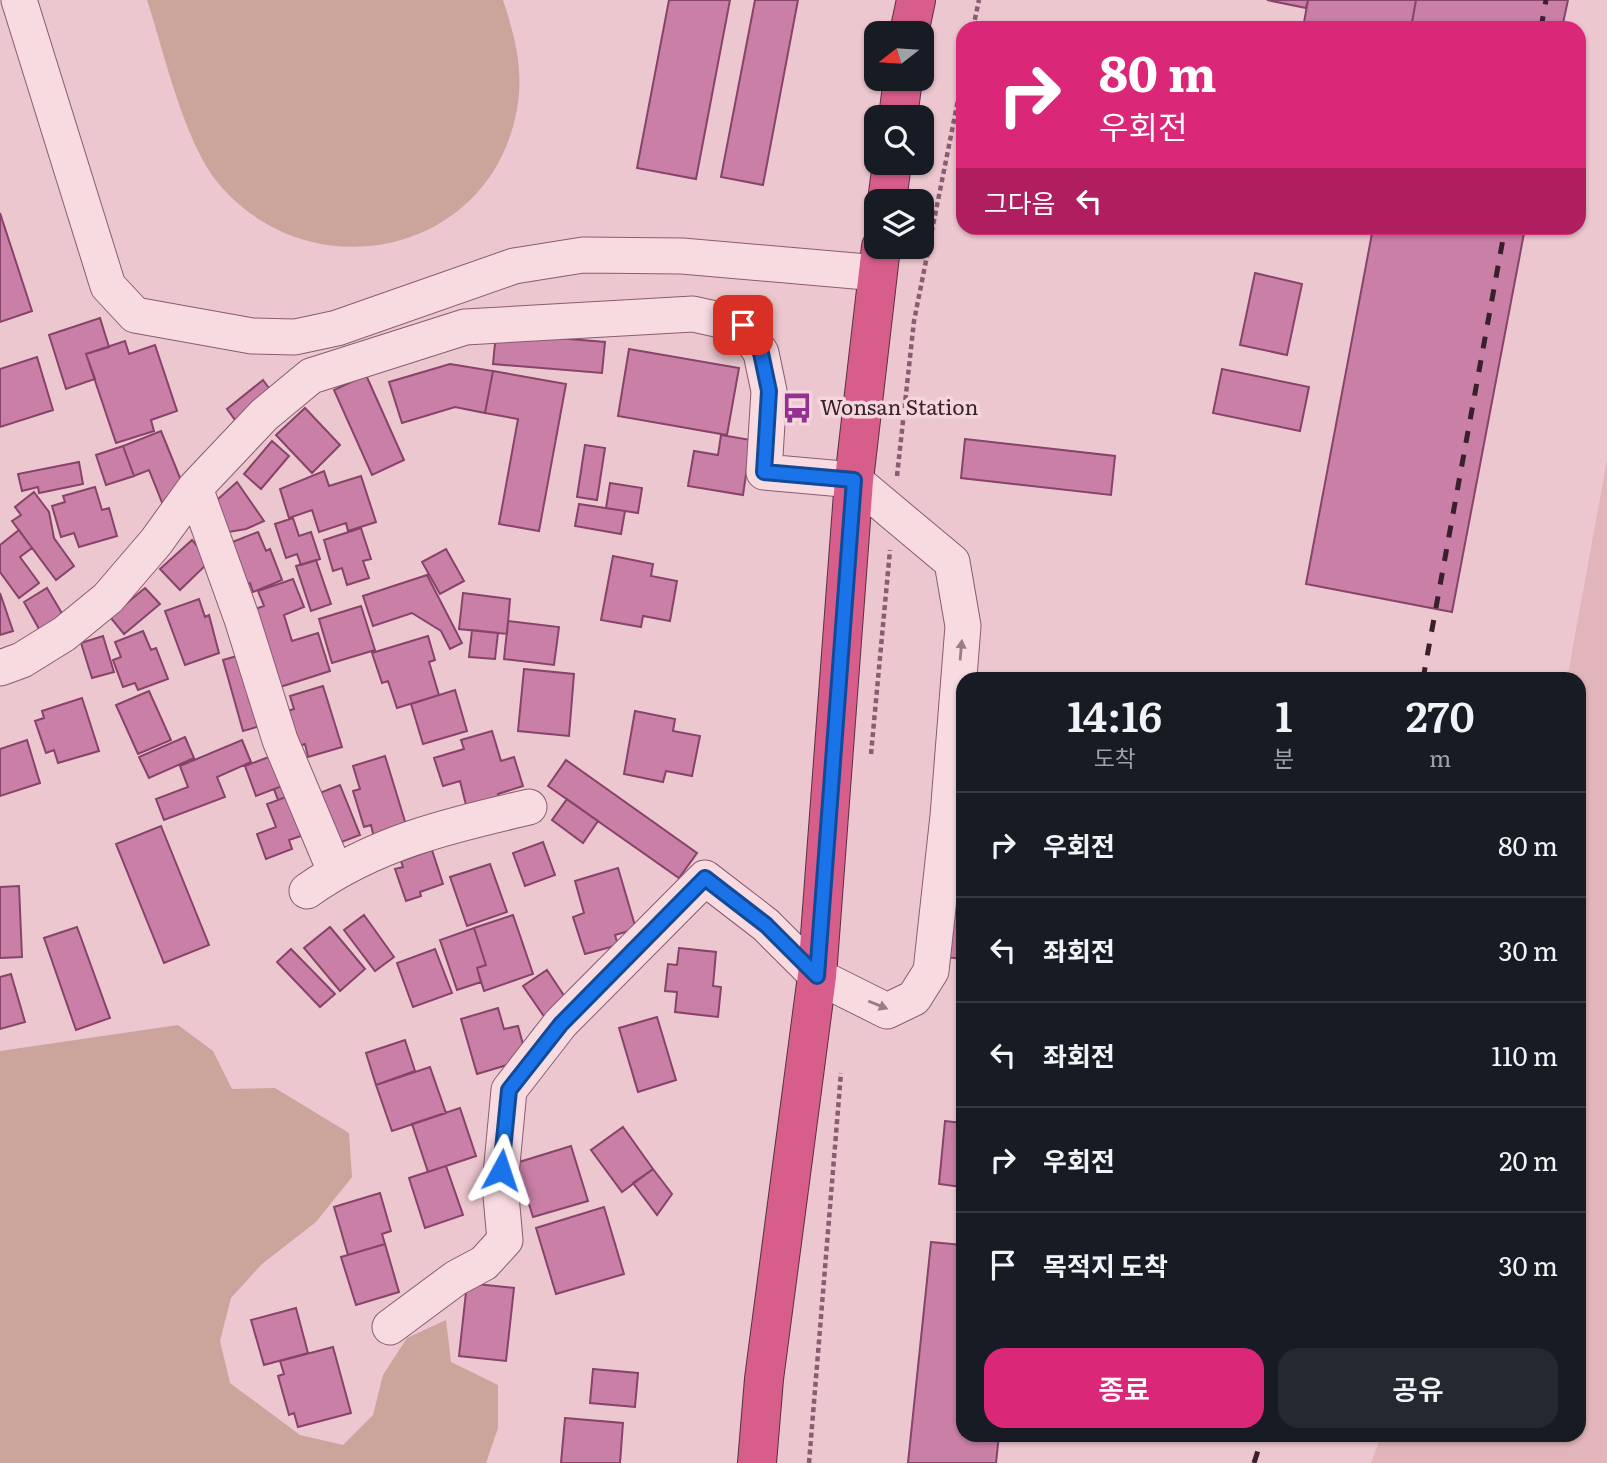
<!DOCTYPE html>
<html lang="ko">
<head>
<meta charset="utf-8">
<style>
  body { margin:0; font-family:Literata,"Noto Sans KR",serif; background:#242831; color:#f1f3f6; height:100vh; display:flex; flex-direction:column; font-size:26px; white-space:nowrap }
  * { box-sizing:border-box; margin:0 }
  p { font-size:23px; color:#9ea1a6 }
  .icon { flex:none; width:38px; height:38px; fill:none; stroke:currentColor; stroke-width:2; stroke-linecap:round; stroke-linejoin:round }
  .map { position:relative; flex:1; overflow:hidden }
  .drawer { position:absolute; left:956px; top:672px; width:630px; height:770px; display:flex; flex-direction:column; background:#171b24; border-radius:21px; box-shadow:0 2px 5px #0004 }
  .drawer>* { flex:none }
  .guide { position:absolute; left:956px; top:21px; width:630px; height:214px; border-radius:21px; box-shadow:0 2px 5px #0004; background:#db2777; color:#fff; overflow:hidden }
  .needle { width:46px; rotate:253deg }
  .buttons { position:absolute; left:864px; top:21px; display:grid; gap:14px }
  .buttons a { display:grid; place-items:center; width:70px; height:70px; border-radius:14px; background:#171b24; box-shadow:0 2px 5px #0004; font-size:35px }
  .pin { position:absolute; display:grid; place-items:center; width:60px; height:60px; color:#fff; margin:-30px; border-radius:14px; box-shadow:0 4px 10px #0006 }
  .me { position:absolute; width:77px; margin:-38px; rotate:5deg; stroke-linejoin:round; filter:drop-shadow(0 0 5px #0008) }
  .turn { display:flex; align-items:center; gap:24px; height:147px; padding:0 28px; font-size:32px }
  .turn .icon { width:91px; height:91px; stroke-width:2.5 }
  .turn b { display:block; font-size:49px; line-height:60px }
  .then { display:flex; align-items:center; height:66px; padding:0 28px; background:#0003; gap:14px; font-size:26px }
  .eta { display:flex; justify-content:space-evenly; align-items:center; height:119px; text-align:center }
  .eta b { font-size:42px; font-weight:600; line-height:49px }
  .action { display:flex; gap:14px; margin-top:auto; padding:14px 28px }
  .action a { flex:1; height:80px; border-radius:21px; background:#db2777; color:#fff; font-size:28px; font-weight:600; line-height:80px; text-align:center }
  .action a+a { background:#242831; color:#f1f3f6 }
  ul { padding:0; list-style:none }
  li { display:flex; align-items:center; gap:21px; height:105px; padding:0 28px; border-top:2px solid #363941 }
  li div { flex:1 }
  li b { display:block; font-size:26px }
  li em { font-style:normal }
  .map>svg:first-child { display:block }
  .farmland { fill:#e2b5ba }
  .green { fill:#cba49b }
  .building { fill:#c97fa6; stroke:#864468; stroke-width:2 }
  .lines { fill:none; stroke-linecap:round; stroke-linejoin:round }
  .minor-casing { stroke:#885d6f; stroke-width:37 }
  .highway-casing { stroke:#563142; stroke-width:40 }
  .path { stroke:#885d6f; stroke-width:4.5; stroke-dasharray:5 3.5; stroke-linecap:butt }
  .minor { stroke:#f8dae1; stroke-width:35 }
  .highway { stroke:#d75d8b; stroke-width:38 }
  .rail { stroke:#39202b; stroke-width:5; stroke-dasharray:12 12; stroke-linecap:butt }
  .oneway { fill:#987d86 }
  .route-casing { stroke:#114b97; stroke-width:18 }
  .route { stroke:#1a73e8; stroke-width:12 }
  .labels { text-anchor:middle; stroke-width:7; stroke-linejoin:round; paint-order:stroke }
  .poi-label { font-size:21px; fill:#39202b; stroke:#f4d7dd; text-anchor:start }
</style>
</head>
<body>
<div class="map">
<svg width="1607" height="1463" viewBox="0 0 1607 1463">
  <rect width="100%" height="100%" fill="#edc7d0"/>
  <path class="farmland" d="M1607,460V1463H1371L1381,1435H1578V679H1567Z"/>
  <path class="green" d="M147,0H503C515,36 524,71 517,109C491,256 310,293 218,183C184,142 164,52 147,0Z
    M178,1025L213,1051L232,1089L275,1088L349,1133L352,1177L316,1222L262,1264L231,1298L220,1341L230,1383L300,1435L343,1445L373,1415L383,1375L407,1338L446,1320L451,1362L498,1385V1428L486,1463H0V1051Z"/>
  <path class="building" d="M669,0H730L696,179L637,168Z
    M755,0H798L763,185L721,177Z
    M1267,0H1308L1306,8Z
    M1308,0H1416L1411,28H1303Z
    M1416,0H1568L1562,28H1411Z
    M0,213L32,311L0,322Z
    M1373,228H1525L1452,612L1306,584Z
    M1255,273L1302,284L1287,355L1240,345Z
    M100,318L109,347L86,354L95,379L66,389L49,335Z
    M496,333L605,342L602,373L493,364Z
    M125,341L129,354L155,345L177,411L151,420L154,431L116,443L86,354Z
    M629,349L739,368L727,435L618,416Z
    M37,357L53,410L0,427V369Z
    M450,364L493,371L485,413L455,407L402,423L389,382Z
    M1222,369L1309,387L1300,431L1213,413Z
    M493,371L566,384L539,531L499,524L518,419L485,413Z
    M366,375L404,460L372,475L334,390Z
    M263,380L274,395L238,424L227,409Z
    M305,408L340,445L312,473L276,435Z
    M161,431L187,495L163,505L149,470L134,476L123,446Z
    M721,435L751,440L743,495L688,486L694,451L718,455Z
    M965,439L1115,456L1111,495L961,478Z
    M272,441L289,456L261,489L244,474Z
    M585,445L605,448L597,500L577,497Z
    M123,446L134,476L106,485L96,455Z
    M79,462L83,484L39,493L38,487L22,491L18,474Z
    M324,471L329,486L361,476L376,522L348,531L346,523L319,532L312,510L289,518L280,489Z
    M237,482L264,521L246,529L217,534L207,509Z
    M610,483L642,488L638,513L606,508Z
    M95,487L102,510L109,508L117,536L79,547L74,533L61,537L52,506L65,502L63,496Z
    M34,492L49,512L54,538L74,566L56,580L12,521L21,515L15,507Z
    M579,504L625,511L621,534L575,526Z
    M293,518L299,536L311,532L320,559L301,565L297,554L286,558L275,524Z
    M361,528L371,559L363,561L369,578L347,585L342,568L333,571L324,540Z
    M19,530L32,548L20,557L39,583L19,598L0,572V545Z
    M258,532L266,551L270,549L282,580L253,592L250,583L238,588L230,543Z
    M192,540L210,561L180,590L160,569Z
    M446,549L464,581L440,594L422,562Z
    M613,556L653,564L651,576L677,581L670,621L643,616L641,627L601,620Z
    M316,560L331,604L311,611L296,566Z
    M427,575L462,643L450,649L441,631L412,613L373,626L363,596Z
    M293,579L304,607L284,615L292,641L318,633L330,671L274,689L249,611L264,606L258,591Z
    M47,588L67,622L43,636L24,602Z
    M145,588L160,604L124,634L110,617Z
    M0,593L13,631L0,635Z
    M463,593L510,599L507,634L459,629Z
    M199,599L205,617L209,615L219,653L185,665L165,611Z
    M361,606L375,650L332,663L319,619Z
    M508,621L559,627L554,665L504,659Z
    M472,630L498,633L495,659L469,657Z
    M143,631L151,650L156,648L168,679L138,690L135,683L123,687L113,660L121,657L115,642Z
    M103,636L114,672L92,678L81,643Z
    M428,636L435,660L429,662L439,695L397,708L388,681L382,683L372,653Z
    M247,653L267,724L243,731L223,660Z
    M524,669L574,674L569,736L518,731Z
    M323,686L342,747L308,757L305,744L298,746L287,711L294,709L290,696Z
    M455,690L467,731L423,744L411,704Z
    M149,691L171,740L138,754L116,705Z
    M82,698L99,751L58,763L54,750L46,753L35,721L44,718L42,711Z
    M962,710V959L936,956Z
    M635,711L675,719L673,731L700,736L692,776L666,771L663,782L624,774Z
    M492,731L501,761L514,757L523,786L498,794L500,799L467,809L460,781L443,786L434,758L464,749L461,740Z
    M185,737L194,758L149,778L139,757Z
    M27,740L40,783L0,796V749Z
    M242,740L251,762L217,777L225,797L164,820L156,799L188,787L180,766Z
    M279,753L290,783L256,796L245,766Z
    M385,756L407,828L374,838L371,825L364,827L353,791L360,789L353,766Z
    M566,760L697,853L679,878L548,786Z
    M290,783L294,794L278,800L274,789Z
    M340,785L360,835L331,846L312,796Z
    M294,794L301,836L289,840L292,849L266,859L257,834L276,827L267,804Z
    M567,799L598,821L583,843L552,820Z
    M161,826L209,945L164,963L116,844Z
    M543,842L555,875L525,886L513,853Z
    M432,850L443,884L420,892L421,896L406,901L395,869L403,867L401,861Z
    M490,864L507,912L467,926L450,877Z
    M618,868L636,929L615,935L618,945L585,954L573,917L584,913L575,881Z
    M19,886L22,957L0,958V887Z
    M364,915L394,957L375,971L344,930Z
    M513,915L533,974L484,991L477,968L486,965L474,928Z
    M77,927L110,1018L76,1030L44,938Z
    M330,927L365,969L340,991L304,948Z
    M474,928L486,965L477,968L481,982L457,990L440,940Z
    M679,948L716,952L713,986L721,987L718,1017L675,1012L677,992L665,991L668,964L677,965Z
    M291,949L335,994L320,1007L277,962Z
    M435,949L452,993L413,1007L397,963Z
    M547,970L573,1009L550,1025L523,986Z
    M11,974L25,1022L0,1029V977Z
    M498,1008L504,1029L518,1026L527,1059L477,1074L461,1019Z
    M657,1017L676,1080L638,1092L619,1028Z
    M405,1040L415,1071L376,1085L366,1053Z
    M430,1067L446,1113L392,1131L376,1085Z
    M460,1108L476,1156L428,1172L412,1124Z
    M945,1121L962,1123V1187L939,1184Z
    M623,1127L653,1169L622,1192L591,1150Z
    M571,1146L588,1201L533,1217L516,1163Z
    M446,1166L463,1215L425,1228L409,1178Z
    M653,1169L672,1194L657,1215L633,1183Z
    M380,1193L391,1231L382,1234L385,1244L348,1255L334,1207Z
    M604,1207L624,1274L556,1294L536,1228Z
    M931,1242L962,1245V1435H999L996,1463H908Z
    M385,1244L399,1292L356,1305L341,1257Z
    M467,1283L514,1288L506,1361L459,1356Z
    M296,1308L308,1353L264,1365L251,1320Z
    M333,1347L351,1413L298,1427L294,1413L289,1415L278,1376L284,1374L280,1361Z
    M593,1369L638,1373L635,1407L590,1403Z
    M565,1418L623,1423L620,1463H561Z"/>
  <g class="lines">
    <g class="minor-casing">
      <path id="minor" d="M19,0L108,286L135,315L252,336L295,337L337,328L514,266L583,255L682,256L878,273
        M195,488L242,619L280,740L335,871
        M0,668L22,660L64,634L108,598L156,542L195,488L264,415L311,376L465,327L693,314L743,325L761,353L769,391L764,472L854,480L952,562L963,626L948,816L931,971L914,998L887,1011L817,976L766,925L705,878L561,1023L509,1090L500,1185L505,1240L484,1263L456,1278L390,1327
        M307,891C374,843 450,825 529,807"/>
    </g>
    <g class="highway-casing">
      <path id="highway" d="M909,33L916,0
        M898,117L903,79
        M887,201L892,163
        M757,1463L764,1379L817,976L854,480L881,247"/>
    </g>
    <path class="path" d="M973,28L979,0
      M897,476L914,321L962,80
      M871,754L890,550
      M809,1463L841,1073"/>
    <use href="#minor" class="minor"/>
    <use href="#highway" class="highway"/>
    <path class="rail" d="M1541,28L1546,0
      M1423,679L1505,228
      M1254,1463L1263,1435"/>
  </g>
  <defs><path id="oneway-solid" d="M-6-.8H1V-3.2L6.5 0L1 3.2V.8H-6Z" transform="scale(1.75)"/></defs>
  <g class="oneway">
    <use href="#oneway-solid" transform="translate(961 650) rotate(-85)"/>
    <use href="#oneway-solid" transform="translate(878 1005) rotate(22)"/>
  </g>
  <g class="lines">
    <g class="route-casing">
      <path id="route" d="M501,1170L509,1090L561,1024L705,878L766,925L817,976L854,480L764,472L769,391L761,353L743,325"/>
    </g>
    <use href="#route" class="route"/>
  </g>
  <defs>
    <g id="bus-bare" transform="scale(2.415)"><path d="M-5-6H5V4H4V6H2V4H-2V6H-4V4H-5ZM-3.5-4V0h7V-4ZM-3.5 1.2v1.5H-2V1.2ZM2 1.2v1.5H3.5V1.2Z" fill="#94308f" stroke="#f4d7dd" stroke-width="2.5" paint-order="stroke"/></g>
  </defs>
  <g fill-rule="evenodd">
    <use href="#bus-bare" x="797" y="408"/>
  </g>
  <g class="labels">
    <g class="poi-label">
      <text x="820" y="415">Wonsan Station</text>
    </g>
  </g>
</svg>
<div class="buttons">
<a><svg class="needle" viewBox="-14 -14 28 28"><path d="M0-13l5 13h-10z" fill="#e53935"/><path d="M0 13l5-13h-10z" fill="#9ea1a6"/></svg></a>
<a><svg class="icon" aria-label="search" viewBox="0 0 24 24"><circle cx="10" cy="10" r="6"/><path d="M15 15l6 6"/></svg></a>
<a><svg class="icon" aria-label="layers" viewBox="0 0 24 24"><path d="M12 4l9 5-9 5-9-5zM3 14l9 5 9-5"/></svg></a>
</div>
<div class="pin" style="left:743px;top:325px;background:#d93025"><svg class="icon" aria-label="arrive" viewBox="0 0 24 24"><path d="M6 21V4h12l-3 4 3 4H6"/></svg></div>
<svg class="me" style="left:501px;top:1170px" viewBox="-20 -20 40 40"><path d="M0-17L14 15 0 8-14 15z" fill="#1a73e8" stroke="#fff" stroke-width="4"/></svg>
<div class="guide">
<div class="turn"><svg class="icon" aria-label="right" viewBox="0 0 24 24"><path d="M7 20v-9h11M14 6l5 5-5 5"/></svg><div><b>80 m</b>우회전</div></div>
<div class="then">그다음<svg class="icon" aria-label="left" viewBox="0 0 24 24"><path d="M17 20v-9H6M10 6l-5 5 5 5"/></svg></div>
</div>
<section class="drawer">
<div class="eta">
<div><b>14:16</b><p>도착</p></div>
<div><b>1</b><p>분</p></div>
<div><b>270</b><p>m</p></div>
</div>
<ul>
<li><svg class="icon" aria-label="right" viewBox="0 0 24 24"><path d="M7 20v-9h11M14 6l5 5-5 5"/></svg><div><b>우회전</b></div><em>80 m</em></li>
<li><svg class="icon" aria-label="left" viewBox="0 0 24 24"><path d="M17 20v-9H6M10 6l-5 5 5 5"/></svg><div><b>좌회전</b></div><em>30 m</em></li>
<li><svg class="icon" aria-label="left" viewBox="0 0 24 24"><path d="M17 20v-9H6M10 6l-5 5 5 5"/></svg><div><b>좌회전</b></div><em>110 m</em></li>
<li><svg class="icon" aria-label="right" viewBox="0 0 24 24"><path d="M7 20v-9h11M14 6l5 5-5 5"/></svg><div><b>우회전</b></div><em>20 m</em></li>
<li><svg class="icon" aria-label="arrive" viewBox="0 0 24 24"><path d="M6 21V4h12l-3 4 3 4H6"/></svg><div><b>목적지 도착</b></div><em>30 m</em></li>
</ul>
<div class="action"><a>종료</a><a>공유</a></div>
</section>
</div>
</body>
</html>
